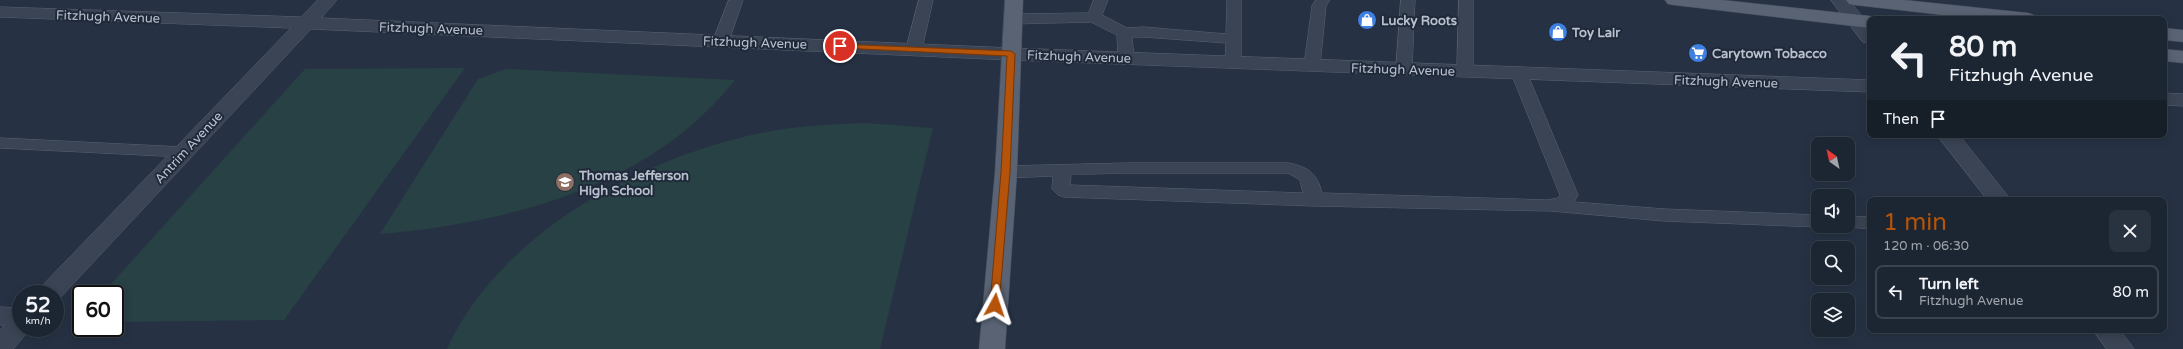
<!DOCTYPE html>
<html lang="en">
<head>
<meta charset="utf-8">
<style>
  body { margin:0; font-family:"Varela Round",sans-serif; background:#29323f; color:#f1f3f6; height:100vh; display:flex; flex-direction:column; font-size:15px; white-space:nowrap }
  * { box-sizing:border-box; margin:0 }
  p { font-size:13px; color:#a0a5ac }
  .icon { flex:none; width:22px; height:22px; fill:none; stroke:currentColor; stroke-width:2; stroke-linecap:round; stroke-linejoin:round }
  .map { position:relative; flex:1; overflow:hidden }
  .panel { position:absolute; left:1867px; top:197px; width:300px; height:136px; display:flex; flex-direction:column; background:#1c2633; border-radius:8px; box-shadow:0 2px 10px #0003,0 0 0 1px #3a434e }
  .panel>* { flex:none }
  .top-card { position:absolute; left:1867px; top:16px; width:300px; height:122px; border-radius:8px; box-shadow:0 2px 10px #0003,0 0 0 1px #3a434e; background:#1c2633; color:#f1f3f6; overflow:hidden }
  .needle { width:26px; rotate:327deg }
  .tools { position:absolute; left:1811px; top:137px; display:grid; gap:8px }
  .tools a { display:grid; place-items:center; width:44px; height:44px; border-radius:8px; background:#1c2633; box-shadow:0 2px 10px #0003,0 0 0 1px #3a434e; font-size:20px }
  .speed { position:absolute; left:12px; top:285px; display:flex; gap:8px; font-size:20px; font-weight:700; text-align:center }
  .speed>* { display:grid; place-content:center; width:52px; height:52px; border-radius:50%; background:#1c2633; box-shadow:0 2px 10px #0003,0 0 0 1px #3a434e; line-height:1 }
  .speed small { font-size:10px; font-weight:400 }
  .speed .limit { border:2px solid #111; border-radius:6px; background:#fff; color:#111 }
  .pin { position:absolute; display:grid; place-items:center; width:34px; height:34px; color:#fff; margin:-17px; border:2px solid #fff; border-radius:50%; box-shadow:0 1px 4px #0007 }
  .me { position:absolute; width:44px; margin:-22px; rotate:5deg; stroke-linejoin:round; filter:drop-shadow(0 0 3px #0008) }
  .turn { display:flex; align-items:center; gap:14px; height:84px; padding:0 16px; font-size:18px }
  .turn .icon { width:52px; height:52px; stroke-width:2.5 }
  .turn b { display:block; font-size:28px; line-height:34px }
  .then { display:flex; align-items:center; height:38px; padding:0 16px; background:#0003; gap:8px; font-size:15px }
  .round { display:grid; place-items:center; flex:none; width:42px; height:42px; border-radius:8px; background:#29323f }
  .head { display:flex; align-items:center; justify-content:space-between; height:68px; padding:0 16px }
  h1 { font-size:24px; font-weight:600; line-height:30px; color:#b45309 }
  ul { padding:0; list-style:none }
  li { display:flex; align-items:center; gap:12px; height:54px; margin:0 8px 6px; padding:0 8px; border:2px solid #3a434e; border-radius:8px }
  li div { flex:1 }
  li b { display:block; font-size:15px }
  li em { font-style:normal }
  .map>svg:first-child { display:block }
  .green { fill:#284145 }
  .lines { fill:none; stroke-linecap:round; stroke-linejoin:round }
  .service-casing { stroke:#596271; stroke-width:1 }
  .minor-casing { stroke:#596271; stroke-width:1 }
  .primary-casing { stroke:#444d5d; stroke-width:1 }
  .service { fill:#3b4454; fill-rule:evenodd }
  .minor { fill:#3b4454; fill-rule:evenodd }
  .primary { fill:#596373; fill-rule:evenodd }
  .route { fill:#b45309; stroke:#753606 }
  .labels { text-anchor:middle; stroke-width:4; stroke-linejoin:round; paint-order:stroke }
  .street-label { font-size:13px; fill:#b8c0cd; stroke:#1f2939 }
  .poi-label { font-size:13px; font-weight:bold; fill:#b8c0cd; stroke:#1f2939; text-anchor:start }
</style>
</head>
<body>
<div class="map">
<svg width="2183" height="349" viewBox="0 0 2183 349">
  <rect width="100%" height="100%" fill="#263244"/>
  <path class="green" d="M465,68L284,320L115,322V294H102L305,69Z
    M506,69L735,80C652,186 509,223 380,234L478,79Z
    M866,123L933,128L880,349H447C500,233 640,158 761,133C795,126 831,124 866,123Z"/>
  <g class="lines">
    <g class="service-casing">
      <path id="service" d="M729,0H743L729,41L726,44H716L713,41Z
        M919,0H933L922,49L920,52H908L906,49Z
        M1094,0H1108L1102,15L1127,28L1144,27L1226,34L1227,0H1241V62L1239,65H1227L1225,62L1226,43L1144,37H1132L1134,58L1132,61H1120L1118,58L1117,35L1091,22L1013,24L1008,22L1005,19L1008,16L1013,14L1088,13Z
        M1316,0H1330L1326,6L1320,65L1318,68H1306L1304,65L1312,6Z
        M1401,0H1415L1412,69L1410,72H1398L1396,69Z
        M1459,0H1473V71L1471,74H1459L1457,71Z
        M1519,68L1525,70L1527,73L1578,195L1574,202L1664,209L1818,215V226H1822L1818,227L1664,221L1551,211L1314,206L1064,197L1058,195L1052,189L1053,176L1006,178L1000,176L997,172L1000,168L1006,166L1126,163H1289C1308,167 1317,173 1322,193L1548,200L1558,198L1560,195L1511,73L1513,70ZM1126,173H1288L1300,180L1303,193L1070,185L1071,175Z
        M0,138L183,147L189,148L192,152L189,156L183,157L0,148Z
        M1848,216L1870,217V229L1841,226H1848Z"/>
    </g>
    <g class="minor-casing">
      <path id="minor" d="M318,0H337L321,18L1011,48L1870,80V92L1011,60L311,29L58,300L55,301V294H37L40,288L291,28L0,17V7L301,17Z
        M1831,0H1849L1870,26V44L1863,42Z
        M2164,93L2183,94V106L2164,105Z
        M1937,135H1959L2011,200H1988Z
        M0,307L21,308V328H31L13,349H0V330L5,325H0Z
        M2093,330H2120L2134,349H2107Z"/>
    </g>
    <g class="primary-casing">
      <path id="primary" d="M1005,0H1023L1017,172L1005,349H979L995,172Z
        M1665,0H1722L1870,16L1877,19H1870V28L1674,5L1668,4Z
        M1846,0H1904L2028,13L2034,15L2037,19H1978L1855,5L1849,4Z
        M2164,28L2183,30V42L2164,40Z
        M2164,49L2183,51V63L2164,61Z"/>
    </g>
    <use href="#service" class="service"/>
    <use href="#minor" class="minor"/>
    <use href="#primary" class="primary"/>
  </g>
  <path class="route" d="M837,44L1011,51L1015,54L1010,172L999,307H991L990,305L1001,172L1007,56L840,48H837Z"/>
  <defs>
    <g id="shop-disc" transform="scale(1)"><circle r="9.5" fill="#3f7fe0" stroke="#1f2939"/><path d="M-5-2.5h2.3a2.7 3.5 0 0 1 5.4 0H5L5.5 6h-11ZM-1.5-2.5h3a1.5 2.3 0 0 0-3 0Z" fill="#fff"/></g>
    <g id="supermarket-disc" transform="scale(1)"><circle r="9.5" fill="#3f7fe0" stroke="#1f2939"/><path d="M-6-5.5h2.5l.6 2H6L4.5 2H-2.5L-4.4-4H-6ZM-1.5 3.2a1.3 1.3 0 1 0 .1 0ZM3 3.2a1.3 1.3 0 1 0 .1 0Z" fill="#fff"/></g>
    <g id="school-disc" transform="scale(1)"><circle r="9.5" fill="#8d6e63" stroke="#1f2939"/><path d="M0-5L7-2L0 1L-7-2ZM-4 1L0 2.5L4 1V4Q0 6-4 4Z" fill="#fff"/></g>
  </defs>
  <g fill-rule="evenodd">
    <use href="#shop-disc" x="1367" y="20"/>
    <use href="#shop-disc" x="1558" y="32"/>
    <use href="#supermarket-disc" x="1698" y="53"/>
    <use href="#school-disc" x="565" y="182"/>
  </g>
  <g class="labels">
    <g class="street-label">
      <text transform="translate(108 16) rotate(2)" y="5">Fitzhugh Avenue</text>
      <text transform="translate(431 28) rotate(2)" y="5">Fitzhugh Avenue</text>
      <text transform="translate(755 42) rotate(2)" y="5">Fitzhugh Avenue</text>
      <text transform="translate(1079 56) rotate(2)" y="5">Fitzhugh Avenue</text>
      <text transform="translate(1403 69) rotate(2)" y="5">Fitzhugh Avenue</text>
      <text transform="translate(1726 81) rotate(2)" y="5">Fitzhugh Avenue</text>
      <text transform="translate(188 147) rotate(-47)" y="5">Antrim Avenue</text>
    </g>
    <g class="poi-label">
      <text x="1381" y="25">Lucky Roots</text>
      <text x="1572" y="37">Toy Lair</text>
      <text x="1712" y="58">Carytown Tobacco</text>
      <text x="579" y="180">Thomas Jefferson<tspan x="579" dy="15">High School</tspan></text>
    </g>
  </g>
</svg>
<div class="tools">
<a><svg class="needle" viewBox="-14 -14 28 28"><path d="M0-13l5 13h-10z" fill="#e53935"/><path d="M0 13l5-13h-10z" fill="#a0a5ac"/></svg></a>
<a><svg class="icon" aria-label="sound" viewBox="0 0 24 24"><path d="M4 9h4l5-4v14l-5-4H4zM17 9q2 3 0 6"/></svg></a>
<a><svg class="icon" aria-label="search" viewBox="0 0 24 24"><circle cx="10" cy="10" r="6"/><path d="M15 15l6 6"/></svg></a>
<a><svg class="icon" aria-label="layers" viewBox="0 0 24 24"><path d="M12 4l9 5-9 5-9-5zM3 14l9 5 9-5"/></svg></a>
</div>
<div class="speed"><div>52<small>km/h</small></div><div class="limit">60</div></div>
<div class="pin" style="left:840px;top:46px;background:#d93025"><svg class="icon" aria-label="arrive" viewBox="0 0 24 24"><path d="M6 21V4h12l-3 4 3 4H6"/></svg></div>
<svg class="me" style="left:995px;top:305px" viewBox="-20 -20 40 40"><path d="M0-17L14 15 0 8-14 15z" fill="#b45309" stroke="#fff" stroke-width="4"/></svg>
<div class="top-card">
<div class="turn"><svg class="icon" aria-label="left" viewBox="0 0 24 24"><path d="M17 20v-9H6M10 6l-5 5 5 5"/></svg><div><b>80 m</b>Fitzhugh Avenue</div></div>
<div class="then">Then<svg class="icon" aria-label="arrive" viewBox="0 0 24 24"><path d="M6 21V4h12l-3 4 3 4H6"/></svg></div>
</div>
<section class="panel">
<div class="head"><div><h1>1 min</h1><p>120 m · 06:30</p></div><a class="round"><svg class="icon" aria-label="close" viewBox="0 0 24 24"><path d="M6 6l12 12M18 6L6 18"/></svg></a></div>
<ul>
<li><svg class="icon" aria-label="left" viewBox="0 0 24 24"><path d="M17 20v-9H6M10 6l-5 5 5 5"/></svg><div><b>Turn left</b><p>Fitzhugh Avenue</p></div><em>80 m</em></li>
</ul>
</section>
</div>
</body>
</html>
